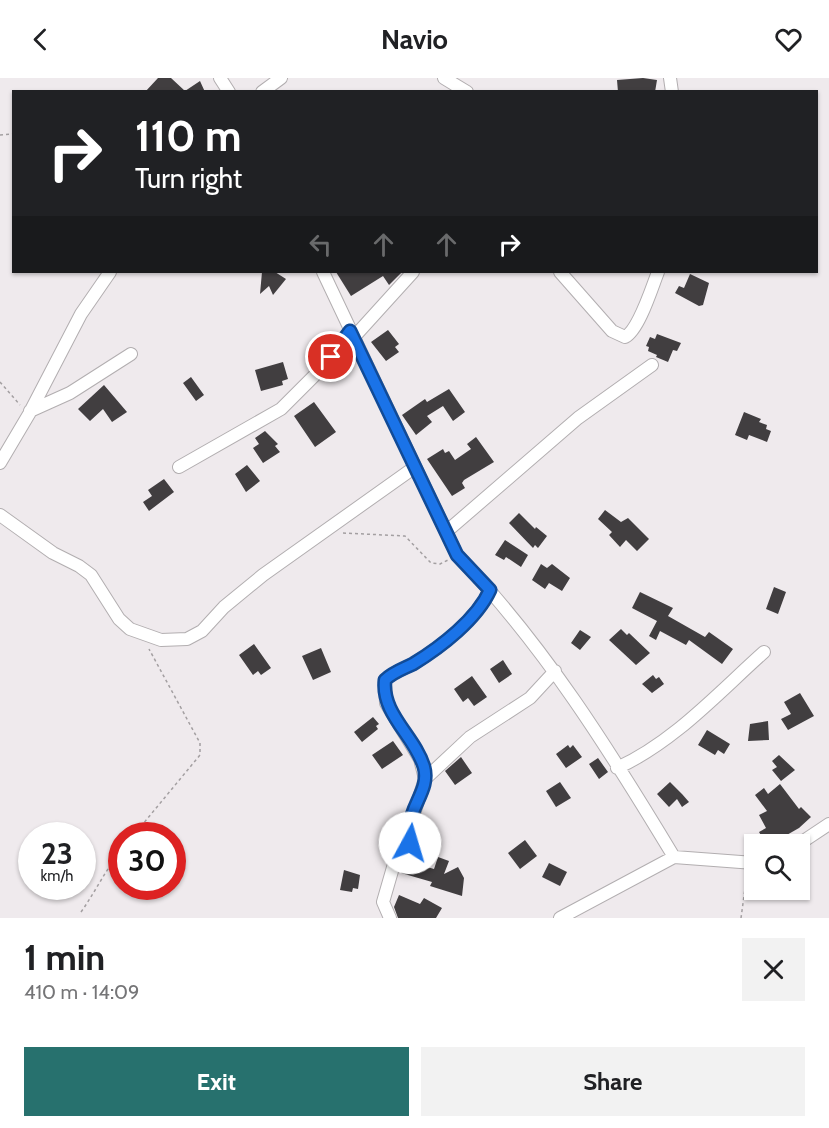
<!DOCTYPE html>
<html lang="en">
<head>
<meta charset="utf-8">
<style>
  body { margin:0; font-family:Cabin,sans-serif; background:#f2f2f2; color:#202124; height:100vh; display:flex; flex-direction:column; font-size:22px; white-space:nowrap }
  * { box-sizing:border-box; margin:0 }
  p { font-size:20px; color:#757577 }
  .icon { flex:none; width:33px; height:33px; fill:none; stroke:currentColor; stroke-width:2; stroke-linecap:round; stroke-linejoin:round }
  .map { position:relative; height:840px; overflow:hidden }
  .panel { display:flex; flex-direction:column; background:#fff; flex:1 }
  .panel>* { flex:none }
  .hud { position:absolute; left:12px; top:12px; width:806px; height:183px; border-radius:0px; box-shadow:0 2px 4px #0004; background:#202124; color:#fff; overflow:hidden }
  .fabs { position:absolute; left:744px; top:756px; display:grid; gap:12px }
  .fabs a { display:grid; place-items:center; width:66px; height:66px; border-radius:0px; background:#fff; box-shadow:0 2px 4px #0004; font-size:30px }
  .speed { position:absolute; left:18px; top:744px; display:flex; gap:12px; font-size:30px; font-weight:700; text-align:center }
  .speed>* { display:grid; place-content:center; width:78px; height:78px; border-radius:50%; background:#fff; box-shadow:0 2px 4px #0004; line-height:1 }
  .speed small { font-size:15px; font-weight:400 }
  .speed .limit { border:9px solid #d22; background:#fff; color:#111 }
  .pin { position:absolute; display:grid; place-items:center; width:51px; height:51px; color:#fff; margin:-26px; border:3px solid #fff; border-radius:50%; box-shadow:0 2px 6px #0007 }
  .me { position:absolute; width:66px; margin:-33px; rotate:6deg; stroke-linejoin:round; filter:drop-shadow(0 0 4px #0008) }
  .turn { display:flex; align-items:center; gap:21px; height:126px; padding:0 24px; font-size:27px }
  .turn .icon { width:78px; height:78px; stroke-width:2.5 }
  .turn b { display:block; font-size:42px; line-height:51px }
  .lanes { display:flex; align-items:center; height:57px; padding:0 24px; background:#0003; justify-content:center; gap:30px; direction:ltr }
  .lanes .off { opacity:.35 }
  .round { display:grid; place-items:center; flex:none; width:63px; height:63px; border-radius:0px; background:#f2f2f2 }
  .overview { display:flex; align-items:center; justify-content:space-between; height:102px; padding:0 24px }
  h1 { font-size:36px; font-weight:700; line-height:45px }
  .primary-button { display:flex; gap:12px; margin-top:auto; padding:12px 24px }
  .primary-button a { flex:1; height:69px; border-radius:0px; background:#27716e; color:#fff; font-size:24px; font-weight:700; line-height:69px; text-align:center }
  .primary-button a+a { background:#f2f2f2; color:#202124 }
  header { display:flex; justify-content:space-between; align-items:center; height:78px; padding:0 24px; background:#fff; font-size:27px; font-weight:700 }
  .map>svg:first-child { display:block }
  .building { fill:#413e40 }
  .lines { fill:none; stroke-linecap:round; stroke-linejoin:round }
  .minor-casing { stroke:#b2aeb0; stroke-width:14 }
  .path { stroke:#a39fa1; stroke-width:1.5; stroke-dasharray:3 3; stroke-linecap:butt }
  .minor { stroke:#fff; stroke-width:12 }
  .route-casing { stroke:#114b97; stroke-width:15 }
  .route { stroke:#1a73e8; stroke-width:10 }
</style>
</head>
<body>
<header><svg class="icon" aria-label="back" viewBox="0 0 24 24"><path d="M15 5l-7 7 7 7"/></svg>Navio<svg class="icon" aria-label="heart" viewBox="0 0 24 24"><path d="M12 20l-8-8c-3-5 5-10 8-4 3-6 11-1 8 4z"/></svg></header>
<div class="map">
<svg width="829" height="840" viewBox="0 0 829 840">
  <rect width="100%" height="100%" fill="#efeaed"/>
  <path class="building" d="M158,0H171L185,13L200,3L205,14H145Z
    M643,0L657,2L655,14H618L617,2Z
    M262,194H275L286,201L273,217L269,208L260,216Z
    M336,194H402L389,207L383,198L351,218Z
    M690,196L709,205L703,227L699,228L675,215L679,208L684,210Z
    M388,252L399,266L395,269L399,274L386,283L371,264Z
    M657,256L681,265L677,273L673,272L668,284L656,279L657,277L648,273L649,269L646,268L650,259L655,261Z
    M283,284L288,301L282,303L283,307L261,313L255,292Z
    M191,299L204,317L196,323L183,305Z
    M104,307L127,334L112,344L103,331L90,343L78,331Z
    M449,311L465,334L453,343L443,328L427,338L432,344L416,357L402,337L425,321L427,324Z
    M314,324L336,354L315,369L294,338Z
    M744,334L761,341L759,344L767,347L766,351L771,353L767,364L749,357L747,362L735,357Z
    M265,353L278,366L275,368L280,374L263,385L253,370L259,366L255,360Z
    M476,359L494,384L464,402L462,405L465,410L452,418L427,381L443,371L445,375L449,373L455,382L471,371L467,366Z
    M247,387L260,403L246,414L235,396Z
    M164,401L174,414L149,433L143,424L152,418L148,412Z
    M605,432L621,444L628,440L649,461L637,473L626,462L620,469L609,457L612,454L598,441Z
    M519,435L535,451L536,449L547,458L538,470L535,467L533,470L509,445Z
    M505,462L528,477L521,489L506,479L504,482L495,477Z
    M541,486L547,490L552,486L570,500L562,513L549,505L545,511L532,502Z
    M774,509L786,514L778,536L766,531Z
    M640,514L673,530L668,538L705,559L709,554L733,571L722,586L689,562L686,567L660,553L656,562L649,558L657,543L632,530Z
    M621,551L627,557L629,555L650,575L636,587L609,562Z
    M580,552L591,559L580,572L571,565Z
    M254,566L271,590L261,597L258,593L253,597L239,577Z
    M321,570L331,594L313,602L302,578Z
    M503,582L512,596L499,605L490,591Z
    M653,597L656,601L659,599L664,606L652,615L642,606Z
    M472,598L487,619L474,628L468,620L463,624L454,611Z
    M800,615L814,638L788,652L781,641L791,636L784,624Z
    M373,639L379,646L376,648L378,651L362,664L354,654Z
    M768,643L769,662L748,663L750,646Z
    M707,652L730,666L724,676L718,672L715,677L698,667Z
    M393,663L403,677L382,691L372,677Z
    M568,667L570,670L573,667L582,679L566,690L556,676Z
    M779,677L795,692L781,703L772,692L777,689L772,683Z
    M461,679L472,695L455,707L445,693Z
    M598,680L608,694L599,701L589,686Z
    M560,704L571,720L556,729L546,713Z
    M670,704L682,716L689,724L682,729L677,721L669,729L657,716Z
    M780,706L799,731L801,729L811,739L799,750L771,766H766L759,754L766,750L759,737L767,733L755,717L764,710L768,716Z
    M525,762L537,778L520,791L508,775Z
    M438,779L449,783L444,796L458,789L464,800L462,818L430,808L432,804L401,795L407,783L434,791Z
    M549,785L567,794L560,808L542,799Z
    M344,792L360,797L358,811L353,810L352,814L340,812Z
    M399,817L420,826L424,820L442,830L436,840H398L394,829Z"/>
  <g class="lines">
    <g class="minor-casing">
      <path id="minor" d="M220,0L229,14
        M444,0L467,14
        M670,0L672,14
        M262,14L281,0
        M323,194L457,477C544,567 610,673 674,779
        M560,194L612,253L625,259C639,252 652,209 658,194
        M354,259L413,194
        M30,333L70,315L131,276
        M0,385L29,336L81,236L110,194
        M179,389L281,331L322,290L350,253
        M0,437L53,475L79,488L91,497L119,541L130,551L161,562L187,561L202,553L224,529L263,497L415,389
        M446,454L578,340L652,287
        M617,690C674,664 718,615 764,574
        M425,701L470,659L530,620L555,593
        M799,766L829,746
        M390,840L383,824L394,786L410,765V748L425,701L420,681L386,625L385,602C393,594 403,591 413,586C441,569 477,541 490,512
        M560,840L674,779L754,785"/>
    </g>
    <path class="path" d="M0,57L14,56
      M0,304L20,327
      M343,455L405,458L431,485L440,486L448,482
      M133,758L200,677V665L149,571
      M81,834C96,813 105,792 122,772
      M741,840L747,796"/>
    <use href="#minor" class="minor"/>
  </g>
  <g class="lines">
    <g class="route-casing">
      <path id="route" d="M331,279L350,253L457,477L490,512C477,541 441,569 413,586C403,591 393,594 385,602C381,636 415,658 424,689C430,710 412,726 410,746C409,752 411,758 410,765"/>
    </g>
    <use href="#route" class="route"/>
  </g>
</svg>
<div class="fabs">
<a><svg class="icon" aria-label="search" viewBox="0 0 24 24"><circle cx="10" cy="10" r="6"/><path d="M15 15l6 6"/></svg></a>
</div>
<div class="speed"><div>23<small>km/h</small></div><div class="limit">30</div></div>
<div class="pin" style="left:331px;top:279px;background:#d93025"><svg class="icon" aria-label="arrive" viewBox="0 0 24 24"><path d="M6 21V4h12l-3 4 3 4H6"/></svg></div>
<svg class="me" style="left:410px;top:765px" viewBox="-20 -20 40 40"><circle r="19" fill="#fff"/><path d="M0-13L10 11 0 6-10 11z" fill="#1a73e8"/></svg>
<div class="hud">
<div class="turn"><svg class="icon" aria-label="right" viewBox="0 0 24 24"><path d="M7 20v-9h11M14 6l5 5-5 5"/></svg><div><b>110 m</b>Turn right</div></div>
<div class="lanes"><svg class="icon off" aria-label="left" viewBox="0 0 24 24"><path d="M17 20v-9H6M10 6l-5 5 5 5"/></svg><svg class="icon off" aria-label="ahead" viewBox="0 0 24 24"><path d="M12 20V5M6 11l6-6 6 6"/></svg><svg class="icon off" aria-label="ahead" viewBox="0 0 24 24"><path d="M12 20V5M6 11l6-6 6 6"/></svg><svg class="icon" aria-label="right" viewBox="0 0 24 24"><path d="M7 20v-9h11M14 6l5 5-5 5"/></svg></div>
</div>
</div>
<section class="panel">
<div class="overview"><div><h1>1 min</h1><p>410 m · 14:09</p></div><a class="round"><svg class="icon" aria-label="close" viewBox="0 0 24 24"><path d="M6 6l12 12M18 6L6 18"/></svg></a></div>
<div class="primary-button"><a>Exit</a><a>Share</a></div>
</section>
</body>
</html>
